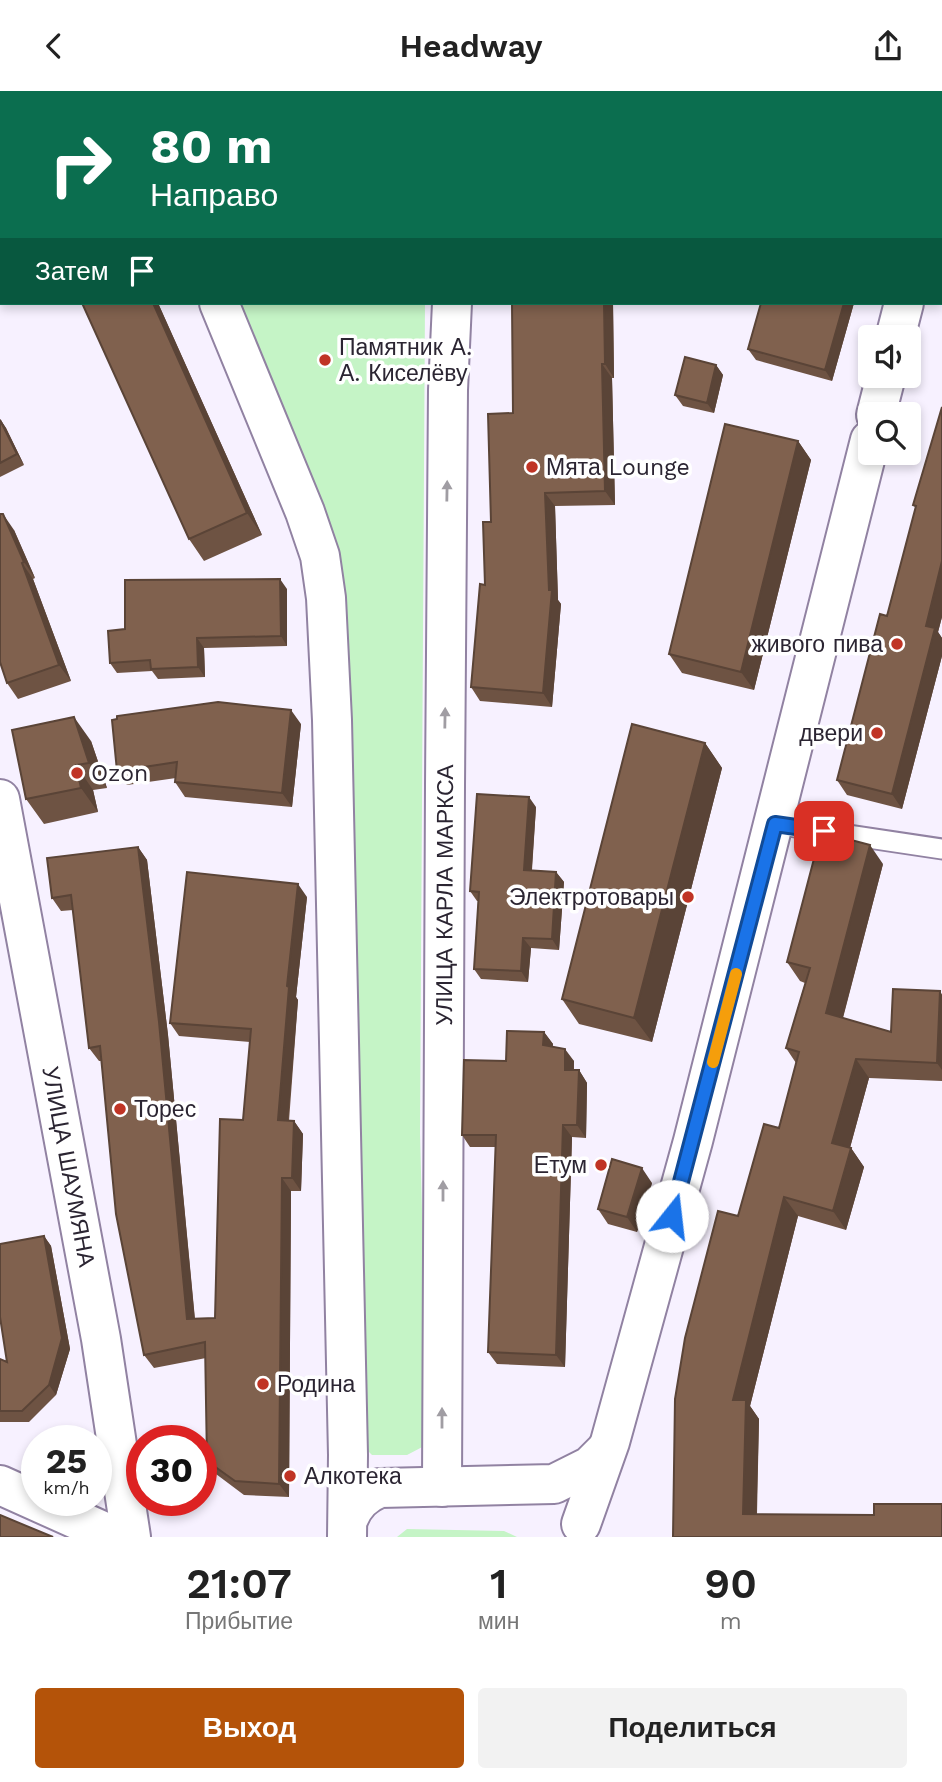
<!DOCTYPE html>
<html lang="ru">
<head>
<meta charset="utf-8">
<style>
  body { margin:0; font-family:"Work Sans",sans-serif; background:#f2f2f2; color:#222; height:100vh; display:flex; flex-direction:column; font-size:26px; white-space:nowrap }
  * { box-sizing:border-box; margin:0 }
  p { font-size:23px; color:#767676 }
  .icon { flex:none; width:38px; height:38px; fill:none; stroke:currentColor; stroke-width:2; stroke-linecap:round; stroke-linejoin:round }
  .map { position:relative; height:1446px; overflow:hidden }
  .panel { display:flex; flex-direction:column; background:#fff; flex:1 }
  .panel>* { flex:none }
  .hud { position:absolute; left:0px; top:0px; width:943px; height:214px; box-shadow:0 4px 10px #0003; background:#0b6e4f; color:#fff; overflow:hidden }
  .buttons { position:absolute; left:858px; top:234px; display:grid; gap:14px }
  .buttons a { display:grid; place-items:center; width:63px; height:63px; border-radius:7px; background:#fff; box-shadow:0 4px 10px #0003; font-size:35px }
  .speed { position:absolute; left:21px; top:1334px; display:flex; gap:14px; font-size:35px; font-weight:700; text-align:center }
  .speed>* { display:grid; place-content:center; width:91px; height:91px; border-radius:50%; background:#fff; box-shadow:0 4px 10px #0003; line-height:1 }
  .speed small { font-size:18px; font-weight:400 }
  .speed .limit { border:10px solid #d22; background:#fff; color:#111 }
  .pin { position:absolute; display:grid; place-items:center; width:60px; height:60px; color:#fff; margin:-30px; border-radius:14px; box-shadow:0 4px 10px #0006 }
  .me { position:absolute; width:77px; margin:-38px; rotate:16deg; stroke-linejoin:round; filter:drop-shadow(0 0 5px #0008) }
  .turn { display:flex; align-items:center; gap:24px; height:147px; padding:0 35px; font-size:32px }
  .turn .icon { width:91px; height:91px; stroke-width:2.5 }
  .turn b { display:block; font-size:49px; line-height:60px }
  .then { display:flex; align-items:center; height:66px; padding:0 35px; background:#0003; gap:14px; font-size:26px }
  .eta { display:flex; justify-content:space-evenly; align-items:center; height:119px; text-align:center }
  .eta b { font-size:42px; font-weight:600; line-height:49px }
  .primary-button { display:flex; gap:14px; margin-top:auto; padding:14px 35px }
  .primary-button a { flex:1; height:80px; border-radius:7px; background:#b45309; color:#fff; font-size:28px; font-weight:600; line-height:80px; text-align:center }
  .primary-button a+a { background:#f2f2f2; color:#222 }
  header { display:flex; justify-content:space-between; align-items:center; height:91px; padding:0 35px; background:#fff; font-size:32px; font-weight:600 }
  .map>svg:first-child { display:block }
  .green { fill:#c5f4c6 }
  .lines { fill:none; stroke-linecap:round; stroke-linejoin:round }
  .lane-casing { stroke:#9182a2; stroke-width:23 }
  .street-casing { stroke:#9182a2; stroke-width:42 }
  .lane { stroke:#fff; stroke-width:19 }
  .street { stroke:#fff; stroke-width:38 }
  .wall { fill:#6e5343 }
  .shaded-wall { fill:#5a4437 }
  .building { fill:#80614e; stroke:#5a4437; stroke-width:2 }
  .oneway { fill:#a09da3 }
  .route-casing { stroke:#114b97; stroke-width:18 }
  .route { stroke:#1a73e8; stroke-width:12 }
  .slow { stroke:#f59e0b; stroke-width:12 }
  .poi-dot { fill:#c03425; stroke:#fff; stroke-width:2.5 }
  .labels { text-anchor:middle; stroke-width:7; stroke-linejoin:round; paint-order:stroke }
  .poi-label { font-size:23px; fill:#2b2532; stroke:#fff; text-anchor:start }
  .street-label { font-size:23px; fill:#2b2532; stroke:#fff }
</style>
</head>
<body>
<header><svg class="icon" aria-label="back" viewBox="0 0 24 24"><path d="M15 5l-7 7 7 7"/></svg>Headway<svg class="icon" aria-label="share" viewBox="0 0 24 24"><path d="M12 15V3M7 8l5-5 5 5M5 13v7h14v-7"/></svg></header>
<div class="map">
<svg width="942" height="1446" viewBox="0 0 942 1446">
  <rect width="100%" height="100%" fill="#f7f1ff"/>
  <path class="green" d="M224,212H425L420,1042L428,1353L407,1364H372L353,1345L332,511Z
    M407,1438L504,1440L517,1446H397Z"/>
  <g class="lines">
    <g class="lane-casing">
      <path id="lane" d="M788,0L789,2
        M762,2L770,0
        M775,733L942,758"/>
    </g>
    <g class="street-casing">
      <g id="street">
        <path d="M134,0V2"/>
        <path d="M550,2L552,0"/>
        <path d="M942,63V61"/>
        <path d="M219,212L305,421L320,465L326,507L332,629L348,1364L347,1446"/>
        <path d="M895,247L904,212"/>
        <path d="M876,324L886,285"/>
        <path id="s1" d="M0,708L101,1248L131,1446"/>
        <path d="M0,1394L116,1446"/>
        <path id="s2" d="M442,1396L445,695L448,299L452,212"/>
        <path d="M348,1429C354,1413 364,1403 380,1397L554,1393L590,1375L606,1359"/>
        <path d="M581,1433L610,1351L693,1050L870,349"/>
      </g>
    </g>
    <use href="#lane" class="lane"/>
    <use href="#street" class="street"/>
  </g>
  <path class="wall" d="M579,0H664L661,2H581Z
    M821,0H863L857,2H822Z
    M2,76V140L0,138V77Z
    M82,212H158L262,444L204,470L189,448Z
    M613,212L614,287H612L615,414L555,415L558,509L561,513L552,616L480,610L471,596L485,494L491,431L513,322Z
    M854,212L832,290L756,269L748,258Z
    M716,274L723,284L714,322L683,315L675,304Z
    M942,316V526L938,541L942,547V565L902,718L847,704L837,689L887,525L916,417L913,414Z
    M0,328L6,337L24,374L0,386Z
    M798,350L811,369L754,599L682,582L669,563Z
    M14,439L35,487L33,488L71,590L18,608L7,592Z
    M287,498V555L204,557L205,586L158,588L152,580L117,582L110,572L125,538Z
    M301,633L292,716L185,706L175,691L176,687L127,694L117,680Z
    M91,650L107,697L93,699L98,721L44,733L26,708Z
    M705,652L722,677L652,951L579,933L562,908Z
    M536,716L532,779L556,781L564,791L559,859L531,857L528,891L481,888L474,878L478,810H477L470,800Z
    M138,756L147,769L168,944L195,1228L215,1227L243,1029L250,951L179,945L170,932L307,806L296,906L298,909L289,1030H294L303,1043L301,1100H291L289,1406L244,1404L216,1383L207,1370L206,1267L154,1277L144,1264L102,970H99L89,957L73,819L61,820L52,807Z
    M883,773L843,927L891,941L940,900L942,904V990L869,987L850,1057H851L864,1076L846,1139L798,1125L750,1315L759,1328L757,1423L942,1446H673L738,1125L779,1037L796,972L786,957L805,892L800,890L787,871Z
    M544,941L553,953L552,956L574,970V979H579L587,992L586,1047L572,1046L565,1276L497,1273L488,1261L496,1056H470L462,1044L506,970Z
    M652,1092L637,1141L608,1133L598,1118Z
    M44,1145L51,1155L70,1258L56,1304L29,1331H0V1268L7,1271Z"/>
  <path class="shaded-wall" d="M153,212H158L262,444L247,422Z
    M604,212H613L614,287L605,273Z
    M844,212H854L832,290L825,279Z
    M602,273L612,287L615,414L605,400Z
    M716,274L723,284L714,322L707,312Z
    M0,328L6,337L24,374L17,363Z
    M798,350L811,369L754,599L741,581Z
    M545,402L555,415L558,509L561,513L552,616L543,602L549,499Z
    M3,423L14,439L35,487L24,471Z
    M942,470V526L938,541L942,547V565L902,718L892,703L926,535Z
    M22,472L33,488L71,590L59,574Z
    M280,488L287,498V555L281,545Z
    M197,547L204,557L205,586L198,576Z
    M291,619L301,633L292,716L282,702Z
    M74,626L91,650L107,697L89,672Z
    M705,652L722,677L652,951L634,927Z
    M76,674L93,699L98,721L81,697Z
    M529,706L536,716L531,789L524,779Z
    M870,754L883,773L839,941L826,922Z
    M138,756L147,769L168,944L196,1241L187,1228Z
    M556,781L564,791L559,859L552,848Z
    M298,793L307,806L296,906L298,909L287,1043L278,1029L287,895Z
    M523,847L531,857L528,891L521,880Z
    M940,900L942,904V979L937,972Z
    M544,941L553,953L552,966L543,954Z
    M565,958L574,970L573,991L565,979Z
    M856,968L869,987L846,1071L832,1052Z
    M579,979L587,992L586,1047L577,1034Z
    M294,1030L303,1043L301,1100L292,1087Z
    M563,1034L572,1046L565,1276L556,1264Z
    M851,1057L864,1076L846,1139L833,1120Z
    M642,1077L652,1092L637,1141L627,1126Z
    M282,1087L291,1100L289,1406L279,1393Z
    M784,1106L798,1125L750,1315L759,1328L756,1442L743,1423L733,1309Z
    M44,1145L51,1155L70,1258L56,1304L49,1294Z"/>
  <path class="building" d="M430,0H495L497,2H429Z
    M579,0H641L638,2H581Z
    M2,76V113L0,114V77Z
    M82,212H153L247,422L189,448Z
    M512,212H604L605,273H602L605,400L545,402L549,499H552L543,602L471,596L480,493L485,494L483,431H491L488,323L513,322Z
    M761,212H844L825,279L748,258Z
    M685,266L716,274L707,312L675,304Z
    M942,316V470L926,535L935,537L892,703L837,689L880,523L887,525L916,415L913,414Z
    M0,329L17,363L0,372Z
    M725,333L798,350L741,581L669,563Z
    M0,423H3L24,471L22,472L59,574L7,592L0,571Z
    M280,488L281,545L197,547L198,576L151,578L150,569L110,572L108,540L125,538V489Z
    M218,611L291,619L282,702L175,691L177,671L117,680L112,629L117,628V625Z
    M74,626L89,672L76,674L81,697L26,708L12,639Z
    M632,633L705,652L634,927L562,908Z
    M477,703L529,706L524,779L556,781L552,848L523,847L521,880L474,878L479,801L470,800Z
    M821,741L870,754L826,922L891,941L893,898L940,900L937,972L856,968L832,1052L851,1057L833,1120L784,1106L733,1309H746L743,1423L874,1424V1413H942V1446H673L675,1308L685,1247L718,1120L738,1125L764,1033L779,1037L799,961L786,957L810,877L787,871Z
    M138,756L159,931L187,1228L215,1227L220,1028L243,1029L251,938L170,932L187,781L298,793L287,895L289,896L278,1029L294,1030L292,1087H282L279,1393L235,1390L207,1370L205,1251L144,1264L116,1123L100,955L89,957L71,804L52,807L47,767Z
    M507,940L544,941L543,954L565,958V979H579L577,1034H563L556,1264L488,1261L496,1044H462L464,969L506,970Z
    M612,1068L642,1077L627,1126L598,1118Z
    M44,1145L62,1247L49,1294L22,1320H0V1268L7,1271L0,1226V1153Z
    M0,1424L53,1446H0Z"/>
  <defs><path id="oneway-solid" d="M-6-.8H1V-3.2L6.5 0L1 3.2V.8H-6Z" transform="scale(1.75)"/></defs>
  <g class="oneway">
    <use href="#oneway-solid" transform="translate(447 400) rotate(-89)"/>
    <use href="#oneway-solid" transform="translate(445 627) rotate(-89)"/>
    <use href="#oneway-solid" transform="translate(443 1100) rotate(-90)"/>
    <use href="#oneway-solid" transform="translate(442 1327) rotate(-90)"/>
  </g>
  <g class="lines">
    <g class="route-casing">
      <path id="route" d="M672,1125L775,733L824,740"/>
    </g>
    <use href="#route" class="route"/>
    <path class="slow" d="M713,971L736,883"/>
  </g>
  <g class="poi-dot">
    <circle cx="325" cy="269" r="7"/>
    <circle cx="532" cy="376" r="7"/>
    <circle cx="897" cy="553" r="7"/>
    <circle cx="877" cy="642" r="7"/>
    <circle cx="77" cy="682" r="7"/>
    <circle cx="688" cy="806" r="7"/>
    <circle cx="120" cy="1018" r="7"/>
    <circle cx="601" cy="1074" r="7"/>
    <circle cx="263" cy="1293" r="7"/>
    <circle cx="290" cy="1385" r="7"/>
  </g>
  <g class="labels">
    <g class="poi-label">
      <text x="339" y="264">Памятник А.<tspan x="339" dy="26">А. Киселёву</tspan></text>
      <text x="546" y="384">Мята Lounge</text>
      <text x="883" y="561" text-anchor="end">живого пива</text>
      <text x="863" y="650" text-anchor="end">двери</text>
      <text x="91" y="690">Ozon</text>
      <text x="674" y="814" text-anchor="end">Электротовары</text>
      <text x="134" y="1026">Торес</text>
      <text x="587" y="1082" text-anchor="end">Етум</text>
      <text x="277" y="1301">Родина</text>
      <text x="304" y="1393">Алкотека</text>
    </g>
    <g class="street-label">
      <text dy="8" stroke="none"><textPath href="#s2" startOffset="592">УЛИЦА КАРЛА МАРКСА</textPath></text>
      <text dy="8" stroke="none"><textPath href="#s1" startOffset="374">УЛИЦА ШАУМЯНА</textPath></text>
    </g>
  </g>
</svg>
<div class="buttons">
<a><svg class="icon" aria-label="sound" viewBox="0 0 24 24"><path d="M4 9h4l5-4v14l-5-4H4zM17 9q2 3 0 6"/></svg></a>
<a><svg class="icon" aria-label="search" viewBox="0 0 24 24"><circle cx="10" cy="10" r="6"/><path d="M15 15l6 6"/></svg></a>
</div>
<div class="speed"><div>25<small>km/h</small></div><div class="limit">30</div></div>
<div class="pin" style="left:824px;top:740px;background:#d93025"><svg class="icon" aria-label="arrive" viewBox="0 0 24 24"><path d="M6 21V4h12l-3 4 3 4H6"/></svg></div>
<svg class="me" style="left:672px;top:1125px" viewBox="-20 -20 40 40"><circle r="19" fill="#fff"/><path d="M0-13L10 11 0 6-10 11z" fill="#1a73e8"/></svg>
<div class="hud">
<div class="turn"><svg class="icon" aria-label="right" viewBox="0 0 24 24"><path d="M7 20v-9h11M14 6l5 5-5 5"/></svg><div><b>80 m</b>Направо</div></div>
<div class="then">Затем<svg class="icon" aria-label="arrive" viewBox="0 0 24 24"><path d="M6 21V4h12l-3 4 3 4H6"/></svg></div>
</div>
</div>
<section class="panel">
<div class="eta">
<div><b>21:07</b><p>Прибытие</p></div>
<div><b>1</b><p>мин</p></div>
<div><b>90</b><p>m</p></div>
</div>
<div class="primary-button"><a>Выход</a><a>Поделиться</a></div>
</section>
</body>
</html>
